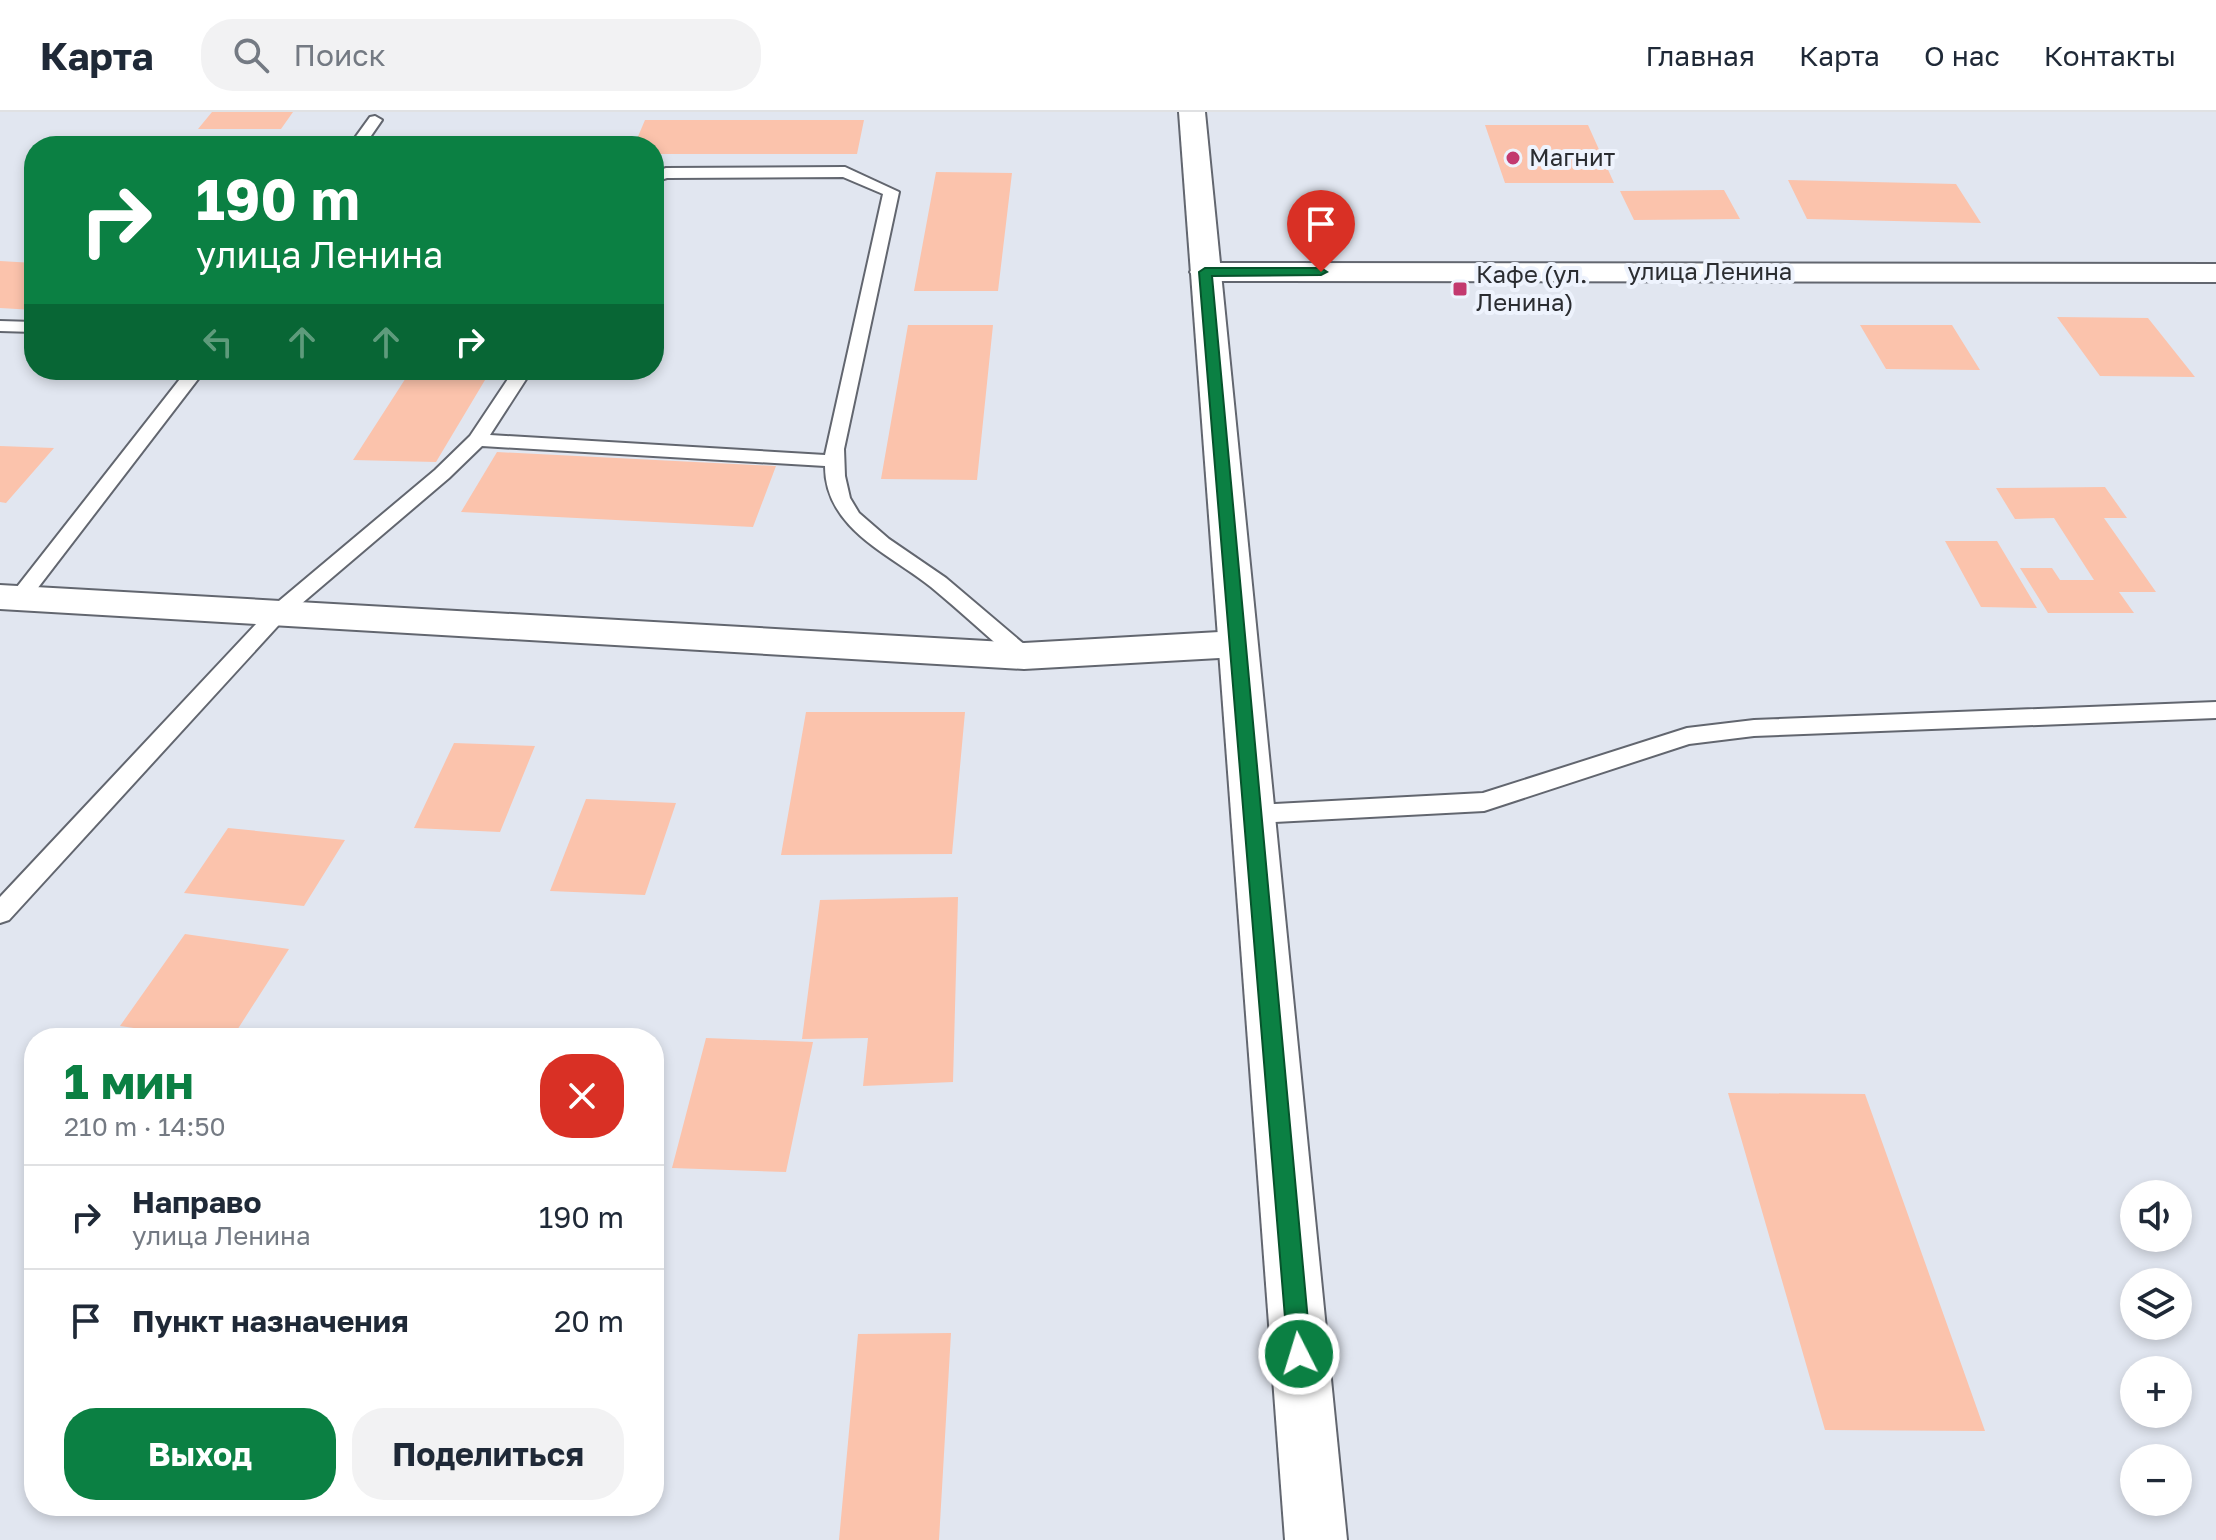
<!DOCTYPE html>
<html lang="ru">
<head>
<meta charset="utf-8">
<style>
  body { margin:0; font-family:"Golos Text",sans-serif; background:#f2f2f3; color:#1f2937; height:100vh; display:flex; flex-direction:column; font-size:30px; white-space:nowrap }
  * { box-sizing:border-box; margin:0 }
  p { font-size:26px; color:#747a83 }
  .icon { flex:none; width:44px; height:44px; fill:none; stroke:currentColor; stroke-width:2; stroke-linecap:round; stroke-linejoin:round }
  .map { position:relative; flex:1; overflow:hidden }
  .details { position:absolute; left:24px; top:916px; width:640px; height:488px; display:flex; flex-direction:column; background:#fff; border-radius:32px; box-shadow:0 4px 12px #0003 }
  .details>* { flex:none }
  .banner { position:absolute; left:24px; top:24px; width:640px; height:244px; border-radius:32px; box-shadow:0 4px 12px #0003; background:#0b8043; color:#fff; overflow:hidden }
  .fabs { position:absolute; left:2120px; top:1068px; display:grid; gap:16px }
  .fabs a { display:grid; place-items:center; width:72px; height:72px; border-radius:50%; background:#fff; box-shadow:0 4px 12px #0003; font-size:40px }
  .pin { position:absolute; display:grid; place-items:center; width:68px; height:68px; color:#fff; margin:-82px -34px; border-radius:50% 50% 50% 0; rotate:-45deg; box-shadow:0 0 8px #0007 }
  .pin .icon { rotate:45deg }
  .me { position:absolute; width:88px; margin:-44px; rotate:355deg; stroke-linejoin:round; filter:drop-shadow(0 0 6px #0008) }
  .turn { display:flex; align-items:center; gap:28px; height:168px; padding:0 40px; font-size:36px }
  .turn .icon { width:104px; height:104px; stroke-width:2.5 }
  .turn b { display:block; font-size:56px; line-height:68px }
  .lanes { display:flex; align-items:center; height:76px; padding:0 40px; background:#0003; justify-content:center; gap:40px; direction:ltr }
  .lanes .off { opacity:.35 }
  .round { display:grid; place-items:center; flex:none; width:84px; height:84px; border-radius:32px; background:#f2f2f3 }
  .overview { display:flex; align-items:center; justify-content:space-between; height:136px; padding:0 40px }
  h1 { font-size:48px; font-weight:700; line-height:60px; color:#0b8043 }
  .button { display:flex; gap:16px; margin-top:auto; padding:16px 40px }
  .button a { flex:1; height:92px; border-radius:32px; background:#0b8043; color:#fff; font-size:32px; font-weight:700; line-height:92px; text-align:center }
  .button a+a { background:#f2f2f3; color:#1f2937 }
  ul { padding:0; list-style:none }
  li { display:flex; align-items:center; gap:24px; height:104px; padding:0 40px; border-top:2px solid #e0e1e3 }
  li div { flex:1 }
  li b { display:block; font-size:30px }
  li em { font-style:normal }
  header { display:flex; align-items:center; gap:48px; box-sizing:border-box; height:112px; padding:0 40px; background:#fff; border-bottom:2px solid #e0e1e3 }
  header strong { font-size:38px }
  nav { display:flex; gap:44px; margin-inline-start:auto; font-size:28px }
  .search { width:560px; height:72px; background:#f2f2f3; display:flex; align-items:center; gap:20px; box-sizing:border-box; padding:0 28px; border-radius:32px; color:#747a83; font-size:30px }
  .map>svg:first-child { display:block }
  .building { fill:#fbc3ac }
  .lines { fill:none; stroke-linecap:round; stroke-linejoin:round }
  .service-casing { stroke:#62666f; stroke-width:4 }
  .minor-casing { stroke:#62666f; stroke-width:4 }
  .secondary-casing { stroke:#62666f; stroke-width:4 }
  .service { fill:#fff; fill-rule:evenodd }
  .minor { fill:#fff; fill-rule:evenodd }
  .secondary { fill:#fff; fill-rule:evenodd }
  .route { fill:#0b8043; stroke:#07532c; stroke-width:2 }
  .poi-dot { fill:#c3396f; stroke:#eef3fd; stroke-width:3 }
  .labels { text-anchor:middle; stroke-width:8; stroke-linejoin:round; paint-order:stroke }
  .far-poi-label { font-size:24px; fill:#2b2d31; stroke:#eef3fd; text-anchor:start }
  .far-street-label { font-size:24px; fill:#2b2d31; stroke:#eef3fd }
</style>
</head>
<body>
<header>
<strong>Карта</strong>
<div class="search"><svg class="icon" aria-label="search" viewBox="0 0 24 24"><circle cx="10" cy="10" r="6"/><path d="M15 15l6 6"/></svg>Поиск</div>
<nav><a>Главная</a><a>Карта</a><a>О нас</a><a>Контакты</a></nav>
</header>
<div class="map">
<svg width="2216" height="1428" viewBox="0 0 2216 1428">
  <rect width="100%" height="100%" fill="#e1e6f0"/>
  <path class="building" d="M212,0H293L281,17H198Z
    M645,8H864L857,42H654V34H634Z
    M1485,13H1588L1614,71H1505Z
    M936,60L1012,61L998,179H914Z
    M1788,68L1956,72L1981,111L1807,107Z
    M1724,78L1740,107L1634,108L1620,79Z
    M0,149L34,151V198L0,196Z
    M2057,205L2148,206L2195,265L2100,264Z
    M908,213H993L977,368L881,367Z
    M1860,213H1952L1980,258L1886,257Z
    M411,258H491L436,350L353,348Z
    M0,334L54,336L6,391L0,390Z
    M497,340L776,354L753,415L461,400Z
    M2105,375L2127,406H2104L2156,480H2119L2134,501H2048L2020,456H2052L2060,468H2094L2054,406L2015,407L1996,376Z
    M1945,429H1997L2037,496L1981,495Z
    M806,600H965L952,742L781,743Z
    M454,631L535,634L500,720L414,716Z
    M586,687L676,691L645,783L550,779Z
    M228,716L345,728L304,794L184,781Z
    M958,785L953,970L863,974L868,926L802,927L820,788Z
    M185,822L289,837L232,926H203L120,914Z
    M706,926L813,930L786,1060L672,1056Z
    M1728,981L1865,982L1985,1319L1825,1318Z
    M951,1221L939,1428H839L858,1222Z"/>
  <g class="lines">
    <g class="service-casing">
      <path id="service" d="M375,4L382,8L364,34H349L370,5Z
        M845,55L899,80L844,337L845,364L850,386L859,401L889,427L946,466L1032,539L1035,544L1032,549H1016C988,525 960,499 931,475C890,442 825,417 825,354L482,334L449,366L287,504L9,808L0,811V785L273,494L435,358L470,324L514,258H532L490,323L825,343L883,82L843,65L667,66L654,70V60L666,56Z
        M0,209L34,210V220L0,219Z
        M187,258H205L27,490H13L10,485L13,480Z
        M2216,590V606L1754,624L1689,632L1484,699L1254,711L1246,708L1242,702L1246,696L1254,693L1483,681L1687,616L1754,608Z"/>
    </g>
    <g class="minor-casing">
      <path id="minor" d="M1205,151L2216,152V170L1205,169L1194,166L1190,160L1194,154Z
        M0,473L1024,531L1237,519L1251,523L1257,532L1251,541L1237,545L1024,557L0,497Z"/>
    </g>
    <g class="secondary-casing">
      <path id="secondary" d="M1179,0H1205L1347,1428H1285Z"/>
    </g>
    <use href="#service" class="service"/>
    <use href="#minor" class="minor"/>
    <use href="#secondary" class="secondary"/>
  </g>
  <path class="route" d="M1205,156H1321L1327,160L1321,163L1212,164L1311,1242L1308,1250L1299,1254L1291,1250L1288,1242L1199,160Z"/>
  <g class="poi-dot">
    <circle cx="1513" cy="46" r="8"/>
    <rect x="1452" y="169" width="16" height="16" rx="4"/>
  </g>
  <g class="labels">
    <g class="far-poi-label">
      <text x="1529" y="54">Магнит</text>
      <text x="1476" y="171">Кафе (ул.<tspan x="1476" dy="28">Ленина)</tspan></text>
    </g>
    <g class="far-street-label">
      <text x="1710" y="168">улица Ленина</text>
    </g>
  </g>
</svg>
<div class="fabs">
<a><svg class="icon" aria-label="sound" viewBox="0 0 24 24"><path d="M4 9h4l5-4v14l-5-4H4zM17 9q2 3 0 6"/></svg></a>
<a><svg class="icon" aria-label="layers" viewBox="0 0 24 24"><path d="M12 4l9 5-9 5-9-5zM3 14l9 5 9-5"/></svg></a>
<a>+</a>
<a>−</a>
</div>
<div class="pin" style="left:1321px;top:160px;background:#d93025"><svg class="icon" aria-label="arrive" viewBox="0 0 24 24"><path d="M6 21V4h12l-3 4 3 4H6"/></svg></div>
<svg class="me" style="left:1299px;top:1242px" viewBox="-20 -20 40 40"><circle r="17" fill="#0b8043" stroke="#fff" stroke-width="3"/><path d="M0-11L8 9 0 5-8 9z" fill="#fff"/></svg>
<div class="banner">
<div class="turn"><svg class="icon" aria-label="right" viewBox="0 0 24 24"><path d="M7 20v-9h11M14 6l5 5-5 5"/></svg><div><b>190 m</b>улица Ленина</div></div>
<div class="lanes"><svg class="icon off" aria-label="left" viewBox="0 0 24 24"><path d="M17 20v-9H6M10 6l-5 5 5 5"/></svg><svg class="icon off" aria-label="ahead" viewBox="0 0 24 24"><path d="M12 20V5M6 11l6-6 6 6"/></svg><svg class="icon off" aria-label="ahead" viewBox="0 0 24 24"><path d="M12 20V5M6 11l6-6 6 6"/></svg><svg class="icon" aria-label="right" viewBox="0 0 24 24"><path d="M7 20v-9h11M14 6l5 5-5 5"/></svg></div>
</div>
<section class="details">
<div class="overview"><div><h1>1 мин</h1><p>210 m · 14:50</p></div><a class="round" style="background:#d93025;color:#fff"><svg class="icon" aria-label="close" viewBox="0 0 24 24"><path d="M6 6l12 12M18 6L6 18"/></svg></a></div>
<ul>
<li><svg class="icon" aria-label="right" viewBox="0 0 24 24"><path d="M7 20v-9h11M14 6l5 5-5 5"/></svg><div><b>Направо</b><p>улица Ленина</p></div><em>190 m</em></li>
<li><svg class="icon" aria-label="arrive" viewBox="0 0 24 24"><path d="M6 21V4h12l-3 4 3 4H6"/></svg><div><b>Пункт назначения</b></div><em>20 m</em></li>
</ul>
<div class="button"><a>Выход</a><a>Поделиться</a></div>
</section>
</div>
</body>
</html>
